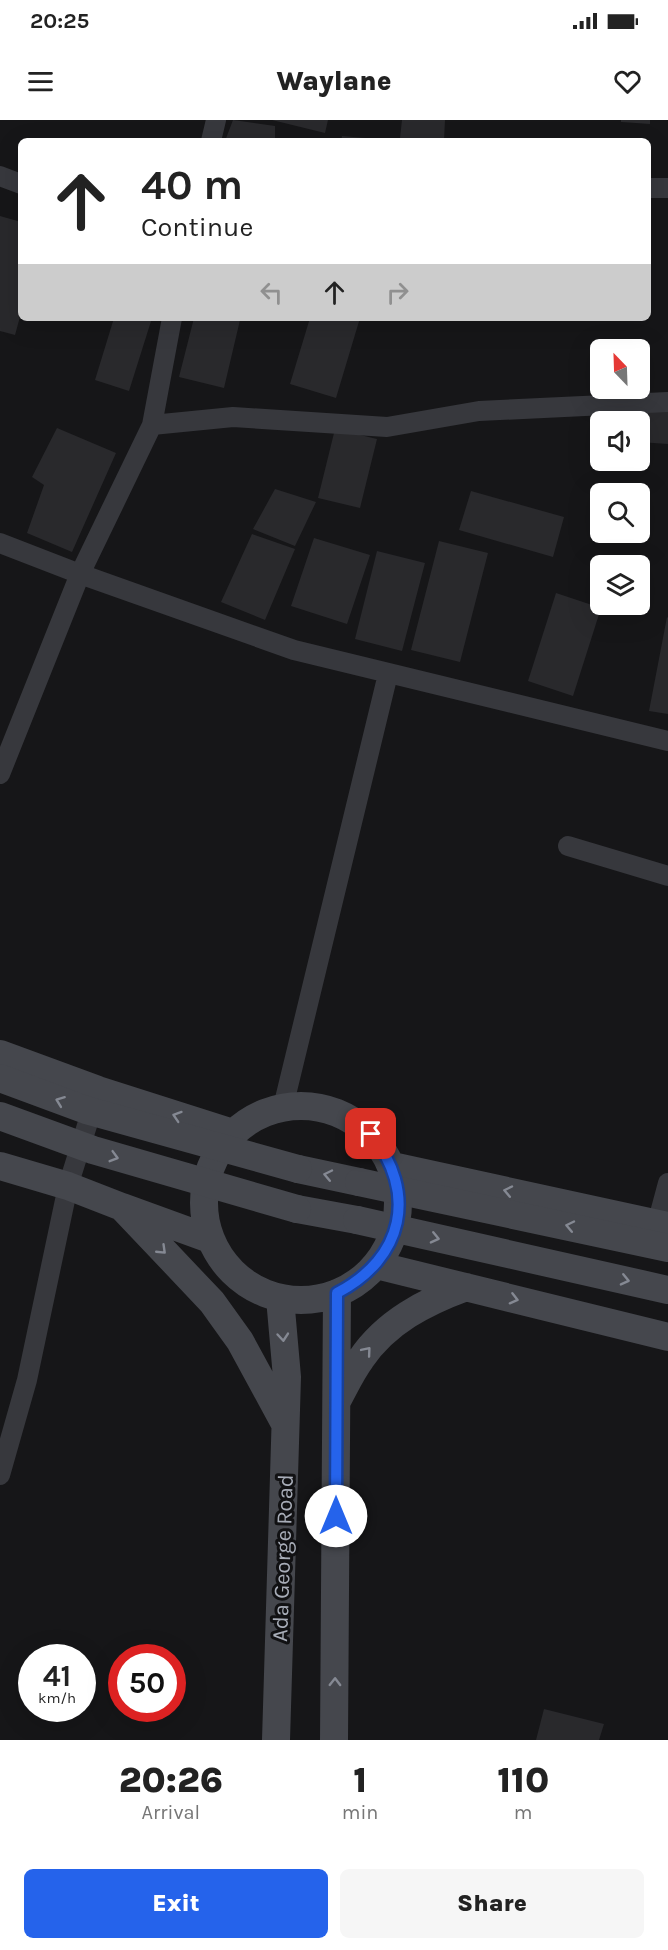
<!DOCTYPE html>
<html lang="en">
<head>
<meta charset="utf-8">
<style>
  body { margin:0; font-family:Karla,sans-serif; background:#f6f6f6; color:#222; height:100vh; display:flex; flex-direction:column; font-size:22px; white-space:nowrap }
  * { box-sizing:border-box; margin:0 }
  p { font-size:20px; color:#767676 }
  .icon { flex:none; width:33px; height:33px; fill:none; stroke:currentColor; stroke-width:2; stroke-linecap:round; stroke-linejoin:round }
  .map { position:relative; height:1620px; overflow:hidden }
  .drawer { display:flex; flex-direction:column; background:#fff; flex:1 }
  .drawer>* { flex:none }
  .guide { position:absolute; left:18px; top:18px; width:633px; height:183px; border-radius:9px; box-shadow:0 6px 24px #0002; background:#fff; color:#222; overflow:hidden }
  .needle { width:39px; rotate:337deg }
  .buttons { position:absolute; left:590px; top:219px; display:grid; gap:12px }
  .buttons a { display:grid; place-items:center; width:60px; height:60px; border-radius:9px; background:#fff; box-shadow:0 6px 24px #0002; font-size:30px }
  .speed { position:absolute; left:18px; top:1524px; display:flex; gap:12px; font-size:30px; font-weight:700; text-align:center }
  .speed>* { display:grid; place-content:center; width:78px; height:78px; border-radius:50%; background:#fff; box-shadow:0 6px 24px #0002; line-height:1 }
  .speed small { font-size:15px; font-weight:400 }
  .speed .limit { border:9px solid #d22; background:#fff; color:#111 }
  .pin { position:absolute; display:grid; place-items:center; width:51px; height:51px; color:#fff; margin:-26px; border-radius:12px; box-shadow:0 3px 9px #0006 }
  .me { position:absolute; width:66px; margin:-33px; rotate:0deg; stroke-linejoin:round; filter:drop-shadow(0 0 4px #0008) }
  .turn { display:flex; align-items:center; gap:21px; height:126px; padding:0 24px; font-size:27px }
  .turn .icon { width:78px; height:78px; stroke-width:2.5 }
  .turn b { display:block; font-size:42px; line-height:51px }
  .lanes { display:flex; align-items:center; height:57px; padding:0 24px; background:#0003; justify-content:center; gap:30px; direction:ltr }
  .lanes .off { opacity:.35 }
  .eta { display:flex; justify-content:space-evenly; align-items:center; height:102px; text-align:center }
  .eta b { font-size:36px; font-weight:800; line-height:42px }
  .action { display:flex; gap:12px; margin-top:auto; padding:12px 24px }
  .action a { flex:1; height:69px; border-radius:9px; background:#2563eb; color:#fff; font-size:24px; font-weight:800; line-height:69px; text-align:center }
  .action a+a { background:#f6f6f6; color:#222 }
  .status { display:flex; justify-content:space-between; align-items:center; height:42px; padding:0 30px; background:#fff; direction:ltr }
  .status svg { height:16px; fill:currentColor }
  header { display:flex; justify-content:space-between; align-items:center; height:78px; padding:0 24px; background:#fff; font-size:27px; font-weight:800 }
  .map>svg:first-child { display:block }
  .building { fill:#29292c }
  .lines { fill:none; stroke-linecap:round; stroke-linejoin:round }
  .street { stroke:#37383d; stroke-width:20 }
  .secondary { stroke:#45474d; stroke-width:28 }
  .secondary-bridge { stroke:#45474d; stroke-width:28 }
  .oneway { stroke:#858993 }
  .route-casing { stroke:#184099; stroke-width:15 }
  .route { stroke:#2563eb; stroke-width:10 }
  .labels { text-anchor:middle; stroke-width:6; stroke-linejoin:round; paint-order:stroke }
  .street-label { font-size:22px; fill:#a8adb8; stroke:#111113 }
</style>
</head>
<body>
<div class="status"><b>20:25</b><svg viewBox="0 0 49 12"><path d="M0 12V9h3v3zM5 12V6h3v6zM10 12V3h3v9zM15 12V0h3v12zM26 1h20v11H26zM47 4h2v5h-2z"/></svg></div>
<header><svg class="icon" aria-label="menu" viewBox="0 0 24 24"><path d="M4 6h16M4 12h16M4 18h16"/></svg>Waylane<svg class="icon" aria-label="heart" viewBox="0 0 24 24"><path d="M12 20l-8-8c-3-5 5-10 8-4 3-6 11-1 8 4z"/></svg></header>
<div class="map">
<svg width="668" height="1620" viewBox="0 0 668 1620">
  <rect width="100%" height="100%" fill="#161618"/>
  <path class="building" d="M233,0L275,6V21H225Z
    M272,0H328L325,13Z
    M402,0H445L444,21H411L400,18Z
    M621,0H650V4L621,2Z
    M342,16L377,19V21H341Z
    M0,96L21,102V193L15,215L0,211Z
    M114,198H152L129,271L95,260Z
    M194,198H230L240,200L224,268L179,257Z
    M310,198H360L336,278L290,264Z
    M641,291L668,292V324L639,322Z
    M57,308L116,333L72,432L27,413L44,365L32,357Z
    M335,309L377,319L360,388L318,378Z
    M275,369L316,382L295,426L253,409Z
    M471,371L564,397L553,437L459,410Z
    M252,414L295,429L265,500L221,482Z
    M314,418L370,435L347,504L291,486Z
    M439,421L488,433L460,542L411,530Z
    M377,431L425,443L402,531L355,519Z
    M556,473L601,488L573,576L528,561Z
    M667,497L668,498V594L649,591Z
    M544,1589L604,1604L599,1620H536Z"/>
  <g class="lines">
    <path class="street" d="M211,21L216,0
      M0,56L21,64
      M648,68H668
      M152,305L172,198
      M0,423L80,454L294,530L668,621
      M0,654L80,454L152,305L233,297L387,307L479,291L668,282
      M568,726L668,756
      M283,987L388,554
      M657,1104L668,1063
      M0,1355L27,1260L68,1066L95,980"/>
    <path class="secondary" d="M0,934L98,970L233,1013
      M204 1083a97 97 0 1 1 194 0a97 97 0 1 1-194 0Z
      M0,1046L68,1066L122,1087L210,1119
      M392,1046L668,1106
      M298,1049L359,1062
      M122,1087L212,1182L240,1221L284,1302
      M297,1089L357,1100
      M376,1145L668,1217
      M338,1279C345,1266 352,1251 361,1239C386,1202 425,1182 466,1167
      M276,1620L287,1257L280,1178
      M334,1620L337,1173"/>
    <path class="secondary-bridge" d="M0,958L86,990L298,1049
      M0,996L93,1030L297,1089
      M359,1062L668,1128
      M357,1100L668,1170"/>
  </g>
  <defs><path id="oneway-chevron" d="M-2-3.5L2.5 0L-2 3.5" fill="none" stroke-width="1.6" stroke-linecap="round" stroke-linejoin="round" transform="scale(1.5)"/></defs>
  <g class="oneway">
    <use href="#oneway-chevron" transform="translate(60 981) rotate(-159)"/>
    <use href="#oneway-chevron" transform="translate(177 996) rotate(-162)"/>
    <use href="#oneway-chevron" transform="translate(114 1037) rotate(16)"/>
    <use href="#oneway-chevron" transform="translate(328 1055) rotate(-168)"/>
    <use href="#oneway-chevron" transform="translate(508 1071) rotate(-168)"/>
    <use href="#oneway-chevron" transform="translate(570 1106) rotate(-168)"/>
    <use href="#oneway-chevron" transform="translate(435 1118) rotate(13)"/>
    <use href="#oneway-chevron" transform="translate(162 1130) rotate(44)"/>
    <use href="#oneway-chevron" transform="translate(625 1160) rotate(13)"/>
    <use href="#oneway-chevron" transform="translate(514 1179) rotate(14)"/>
    <use href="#oneway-chevron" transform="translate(283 1217) rotate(85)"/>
    <use href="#oneway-chevron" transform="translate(367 1231) rotate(-50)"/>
    <use href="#oneway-chevron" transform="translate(335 1562) rotate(-89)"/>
  </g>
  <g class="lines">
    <g class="route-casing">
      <path id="route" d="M336,1396L337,1173C404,1138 418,1073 371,1014"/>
    </g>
    <use href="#route" class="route"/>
  </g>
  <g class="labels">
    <g class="street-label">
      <text transform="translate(282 1438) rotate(-88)" y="8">Ada George Road</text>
    </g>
  </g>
</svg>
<div class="buttons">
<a><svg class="needle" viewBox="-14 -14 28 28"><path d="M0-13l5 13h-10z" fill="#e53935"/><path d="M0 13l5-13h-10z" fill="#767676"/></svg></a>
<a><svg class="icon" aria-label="sound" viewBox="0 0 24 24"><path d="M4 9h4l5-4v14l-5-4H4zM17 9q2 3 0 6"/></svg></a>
<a><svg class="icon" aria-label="search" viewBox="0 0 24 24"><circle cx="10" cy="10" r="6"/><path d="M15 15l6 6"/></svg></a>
<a><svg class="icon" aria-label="layers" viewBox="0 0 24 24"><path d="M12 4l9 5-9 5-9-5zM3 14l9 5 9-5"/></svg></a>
</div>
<div class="speed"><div>41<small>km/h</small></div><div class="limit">50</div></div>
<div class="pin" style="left:371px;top:1014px;background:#d93025"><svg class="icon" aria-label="arrive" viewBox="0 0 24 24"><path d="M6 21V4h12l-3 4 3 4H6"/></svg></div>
<svg class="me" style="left:336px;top:1396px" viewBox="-20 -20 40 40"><circle r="19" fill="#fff"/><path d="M0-13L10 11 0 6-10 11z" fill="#2563eb"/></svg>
<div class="guide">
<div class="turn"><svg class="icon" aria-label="ahead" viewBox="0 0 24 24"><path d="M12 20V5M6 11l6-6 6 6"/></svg><div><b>40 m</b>Continue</div></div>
<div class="lanes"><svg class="icon off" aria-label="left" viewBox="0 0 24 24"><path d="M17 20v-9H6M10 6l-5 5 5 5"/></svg><svg class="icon" aria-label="ahead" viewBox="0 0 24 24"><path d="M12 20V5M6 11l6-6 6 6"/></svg><svg class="icon off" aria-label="right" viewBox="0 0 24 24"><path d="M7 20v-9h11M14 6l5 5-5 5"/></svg></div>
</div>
</div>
<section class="drawer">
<div class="eta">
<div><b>20:26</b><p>Arrival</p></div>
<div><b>1</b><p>min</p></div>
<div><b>110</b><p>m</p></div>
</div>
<div class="action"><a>Exit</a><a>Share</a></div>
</section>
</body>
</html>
